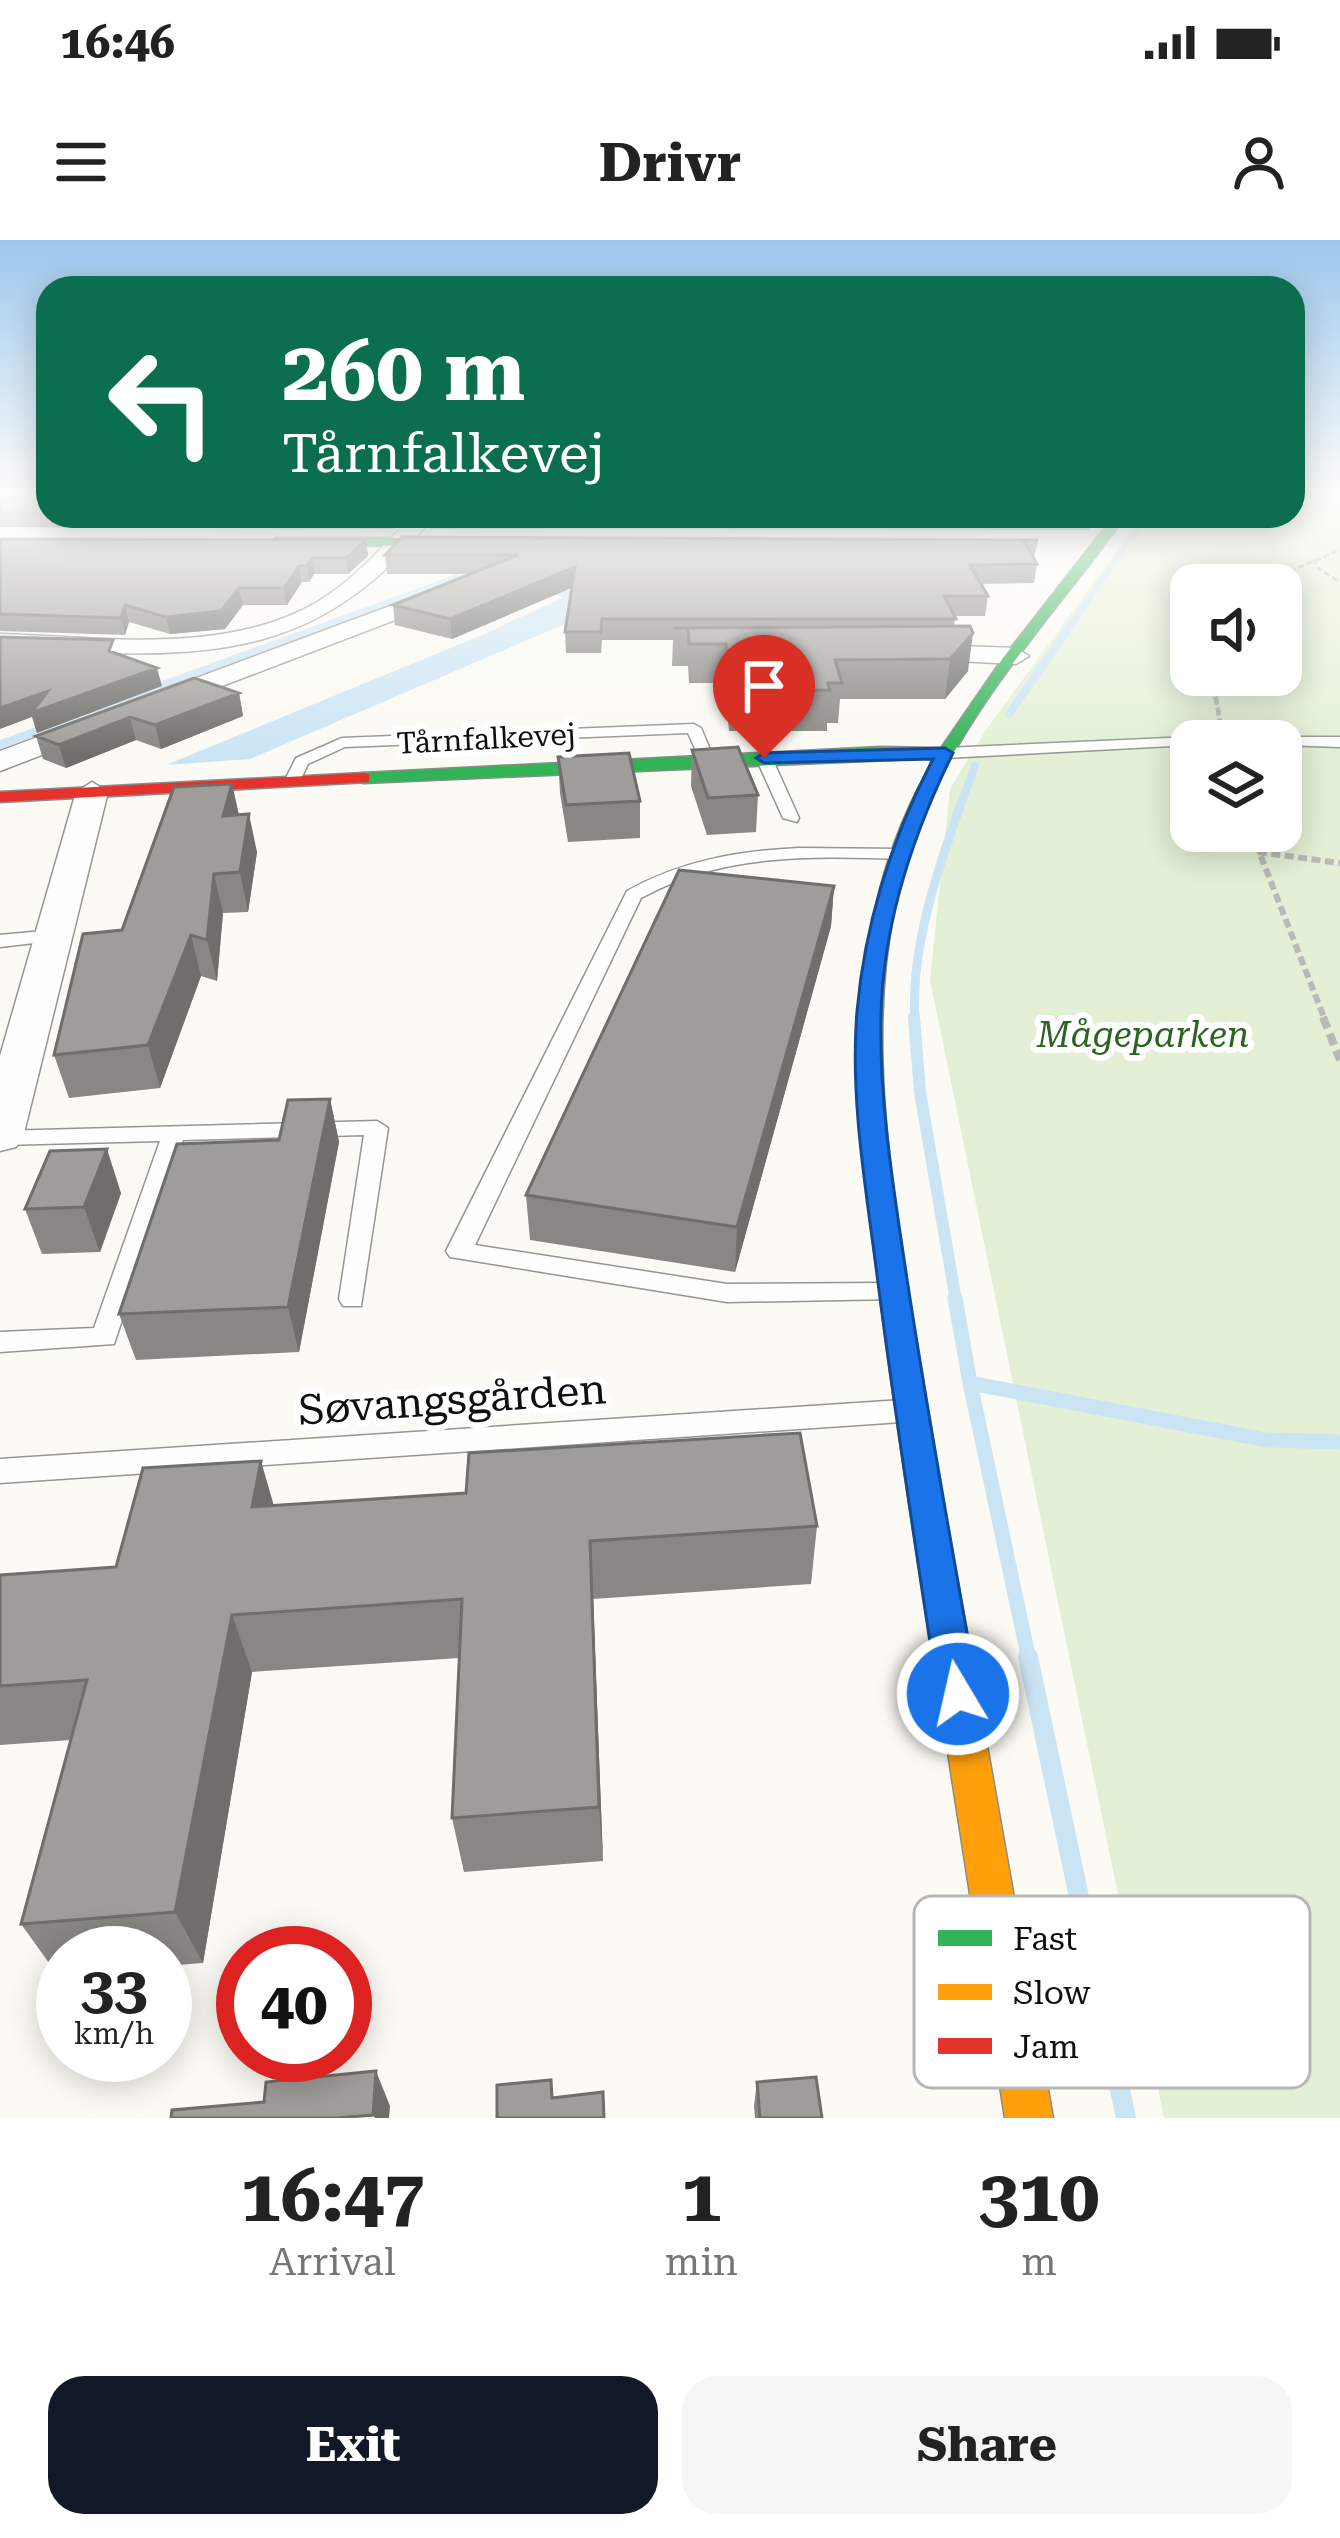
<!DOCTYPE html>
<html lang="en">
<head>
<meta charset="utf-8">
<style>
  body { margin:0; font-family:"Roboto Serif",serif; background:#f6f6f6; color:#222; height:100vh; display:flex; flex-direction:column; font-size:45px; white-space:nowrap }
  * { box-sizing:border-box; margin:0 }
  p { font-size:39px; color:#767676 }
  .icon { flex:none; width:66px; height:66px; fill:none; stroke:currentColor; stroke-width:2; stroke-linecap:round; stroke-linejoin:round }
  .map { position:relative; height:1878px; overflow:hidden }
  .panel { display:flex; flex-direction:column; background:#fff; flex:1 }
  .panel>* { flex:none }
  .hud { position:absolute; left:36px; top:36px; width:1269px; height:252px; border-radius:36px; box-shadow:0 6px 30px #0003; background:#0b6e4f; color:#fff; overflow:hidden }
  .controls { position:absolute; left:1170px; top:324px; display:grid; gap:24px }
  .controls a { display:grid; place-items:center; width:132px; height:132px; border-radius:24px; background:#fff; box-shadow:0 6px 30px #0003; font-size:60px }
  .speed { position:absolute; left:36px; top:1686px; display:flex; gap:24px; font-size:60px; font-weight:700; text-align:center }
  .speed>* { display:grid; place-content:center; width:156px; height:156px; border-radius:50%; background:#fff; box-shadow:0 6px 30px #0003; line-height:1 }
  .speed small { font-size:30px; font-weight:400 }
  .speed .limit { border:18px solid #d22; background:#fff; color:#111 }
  .pin { position:absolute; display:grid; place-items:center; width:102px; height:102px; color:#fff; margin:-123px -51px; border-radius:50% 50% 50% 0; rotate:-45deg; box-shadow:0 0 12px #0007 }
  .pin .icon { rotate:45deg }
  .me { position:absolute; width:132px; margin:-66px; rotate:351deg; stroke-linejoin:round; filter:drop-shadow(0 0 9px #0008) }
  .turn { display:flex; align-items:center; gap:42px; height:252px; padding:0 48px; font-size:54px }
  .turn .icon { width:156px; height:156px; stroke-width:2.5 }
  .turn b { display:block; font-size:84px; line-height:102px }
  .eta { display:flex; justify-content:space-evenly; align-items:center; height:204px; text-align:center }
  .eta b { font-size:72px; font-weight:700; line-height:84px }
  .primary-button { display:flex; gap:24px; margin-top:auto; padding:24px 48px }
  .primary-button a { flex:1; height:138px; border-radius:36px; background:#111827; color:#fff; font-size:48px; font-weight:700; line-height:138px; text-align:center }
  .primary-button a+a { background:#f6f6f6; color:#222 }
  .status { display:flex; justify-content:space-between; align-items:center; height:84px; padding:0 60px; background:#fff; direction:ltr }
  .status svg { height:33px; fill:currentColor }
  header { display:flex; justify-content:space-between; align-items:center; height:156px; padding:0 48px; background:#fff; font-size:54px; font-weight:700 }
  .map>svg:first-child { display:block }
  .green { fill:#e3f0d5; fill-rule:evenodd }
  .water { fill:#cbe4f4 }
  .lines { fill:none; stroke-linecap:round; stroke-linejoin:round }
  .stream-far5 { stroke:#cbe4f4; stroke-width:6 }
  .stream-far4 { stroke:#cbe4f4; stroke-width:8 }
  .stream-far3 { stroke:#cbe4f4; stroke-width:9 }
  .stream-far2 { stroke:#cbe4f4; stroke-width:12 }
  .stream-far1 { stroke:#cbe4f4; stroke-width:15 }
  .stream { stroke:#cbe4f4; stroke-width:20 }
  .lane-casing { stroke:#959592; stroke-width:3 }
  .street-casing { stroke:#959592; stroke-width:3 }
  .fast-casing { stroke:#8c8b89; stroke-width:3 }
  .slow-casing { stroke:#8c8b89; stroke-width:3 }
  .jam-casing { stroke:#8c8b89; stroke-width:3 }
  .path-far3 { stroke:#b9b9b8; stroke-width:3; stroke-dasharray:6 3; stroke-linecap:butt }
  .path-far2 { stroke:#b9b9b8; stroke-width:4.5; stroke-dasharray:8 3; stroke-linecap:butt }
  .path-far1 { stroke:#b9b9b8; stroke-width:6; stroke-dasharray:9 4.5; stroke-linecap:butt }
  .path { stroke:#b9b9b8; stroke-width:8; stroke-dasharray:12 6; stroke-linecap:butt }
  .lane { fill:#fefefd; fill-rule:evenodd }
  .street { fill:#fefefd; fill-rule:evenodd }
  .fast { fill:#30b455; fill-rule:evenodd }
  .slow { fill:#ff9f0a; fill-rule:evenodd }
  .jam { fill:#e5322d; fill-rule:evenodd }
  .wall { fill:#898784 }
  .shaded-wall { fill:#6f6e6b }
  .building { fill:#9f9d99; stroke:#6f6e6b; stroke-width:3 }
  .route { fill:#1a73e8; stroke:#114b97; stroke-width:3 }
  .labels { text-anchor:middle; stroke-width:12; stroke-linejoin:round; paint-order:stroke }
  .far-street-label { font-size:30px; fill:#0f0f0f; stroke:#fff }
  .park-label { font-size:36px; font-style:italic; fill:#2b6421; stroke:#fff }
  .near-street-label { font-size:42px; fill:#0f0f0f; stroke:#fff }
  .key { fill:#fff; stroke:#b7b7b7; stroke-width:3 }
  .key-label { font-size:33px; fill:#0f0f0f }
</style>
</head>
<body>
<div class="status"><b>16:46</b><svg viewBox="0 0 49 12"><path d="M0 12V9h3v3zM5 12V6h3v6zM10 12V3h3v9zM15 12V0h3v12zM26 1h20v11H26zM47 4h2v5h-2z"/></svg></div>
<header><svg class="icon" aria-label="menu" viewBox="0 0 24 24"><path d="M4 6h16M4 12h16M4 18h16"/></svg>Drivr<svg class="icon" aria-label="person" viewBox="0 0 24 24"><circle cx="12" cy="8" r="4"/><path d="M4 21q1-7 8-7t8 7"/></svg></header>
<div class="map">
<svg width="1340" height="1878" viewBox="0 0 1340 1878">
  <rect width="100%" height="100%" fill="#fbfaf4"/>
  <path class="green" d="M1293,254H1340V1878H1164L930,740L950,549L986,490L1142,276H1293ZM1191,345H1281V435H1191ZM1191,501H1281V591H1191Z"/>
  <path class="water" d="M481,329L579,351L595,371L250,519L166,525L482,395L564,357L475,335L0,509V500L468,330Z"/>
  <g class="lines">
    <path class="stream-far5" d="M1068,389L1147,276"/>
    <path class="stream-far4" d="M1009,474L1070,386
      M962,561L975,526"/>
    <path class="stream-far3" d="M915,780C910,708 939,625 963,558"/>
    <path class="stream-far2" d="M914,777L920,852L956,1061"/>
    <path class="stream-far1" d="M955,1058L970,1143L1267,1200L1340,1202
      M970,1143L1029,1420"/>
    <path class="stream" d="M1028,1417L1126,1878"/>
    <g class="lane-casing">
      <path id="lane" d="M694,484L701,488L715,521L712,524H702L688,493L345,507L308,524L298,545L284,542L296,518L342,498Z
        M1191,497H1340V507L1281,505V501H1191V505L945,518L937,513L945,508Z
        M764,513L772,518L799,578L797,582L783,578L756,518Z
        M799,608L901,609L910,614L901,619C811,616 722,613 641,658L475,1005L727,1044L886,1043L895,1045L899,1052L895,1059L727,1062L450,1017L446,1011L627,651C681,621 737,611 799,608Z
        M53,690L62,696L60,700L0,707V695Z
        M377,881L388,888L361,1066H343L339,1059L364,895L183,900L114,1104L0,1112V1092L94,1088L160,901L0,905V891Z
        M902,1160L912,1163L916,1171L912,1179L902,1182L0,1243V1219Z"/>
    </g>
    <g class="street-casing">
      <path id="street" d="M412,276H434C308,437 184,414 0,410V394C101,397 225,416 317,362C354,340 383,306 412,276Z
        M433,350L445,357L442,362L0,531V511Z
        M907,404L1016,408L1029,416L1016,424L898,418L894,412Z
        M92,542L108,552L23,897L16,907L0,911V816L76,552Z"/>
    </g>
    <g class="fast-casing">
      <path id="fast" d="M1114,276H1126C1055,373 968,465 922,577C855,738 887,914 913,1081C930,1189 949,1296 969,1404L963,1416L950,1421L937,1416L931,1404C914,1296 897,1187 883,1078C857,888 831,691 935,518L363,543L354,538L363,533L880,507L941,508L1003,418Z
        M275,298H490L496,302L490,306L271,305Z"/>
    </g>
    <g class="slow-casing">
      <path id="slow" d="M950,1387L963,1392L969,1404L1053,1878H1005L931,1404L937,1392Z"/>
    </g>
    <g class="jam-casing">
      <path id="jam" d="M363,533L369,534V542L0,562V552Z"/>
    </g>
    <path class="path-far3" d="M1313,319L1319,329L1340,342
      M1257,345L1340,310"/>
    <path class="path-far2" d="M1212,435L1220,482"/>
    <path class="path-far1" d="M1251,591L1325,780
      M1258,612L1340,623"/>
    <path class="path" d="M1323,777L1340,820"/>
    <use href="#lane" class="lane"/>
    <use href="#street" class="street"/>
    <use href="#fast" class="fast"/>
    <use href="#slow" class="slow"/>
    <use href="#jam" class="jam"/>
  </g>
  <path class="wall" d="M48,254V276H407L394,289L0,287V256L44,257Z
    M427,276H1091L1089,290L429,289Z
    M0,299L366,300L368,316L348,334H314L309,342H302L287,365H243L225,389L170,394L129,382L125,395L0,391Z
    M1038,300L1034,319L1037,324L1034,343L981,344L988,356L985,376H954L955,387L968,431L945,459H840L838,483H827V491H729L725,443H689L688,426H672L673,400H602L601,413H566L565,392L571,348L452,399L395,385L393,365L471,334H387L385,315Z
    M239,453L243,476L161,509L136,500L66,528L43,519L36,496Z
    M692,510L758,555L756,592L707,595L691,546Z
    M558,517L640,561V598L568,602L560,553Z
    M232,544L239,575L257,612L248,672L223,673L217,741L201,736L160,848L69,858L54,815L122,690Z
    M834,646L831,686L735,1032L530,1000L526,955Z
    M330,859L339,902L299,1112L136,1120L119,1074L279,900Z
    M121,953L100,1012L42,1014L25,969Z
    M274,1265L817,1286L811,1344L593,1359L603,1621L464,1632L452,1578L459,1418L252,1432L203,1723L165,1726V1713H63V1734H57L21,1684L71,1500L0,1505V1335L116,1327Z
    M757,1842L822,1878H755L754,1866Z"/>
  <path class="shaded-wall" d="M392,276H407L394,289Z
    M366,300L368,316L348,334L346,318Z
    M312,318L314,334L309,342L307,326Z
    M299,326L302,342L287,365L284,348Z
    M575,327L576,346L452,399L450,379Z
    M239,348L243,365L225,389L170,394L166,377Z
    M125,365L129,382L125,395L121,378Z
    M973,393L968,431L945,459L950,419Z
    M157,428L162,446L37,493L32,477L0,489V468L48,451Z
    M239,453L243,476L161,509L155,485Z
    M130,477L136,500L66,528L59,505Z
    M232,544L240,581L223,576Z
    M249,574L257,612L248,672L240,632Z
    M214,634L223,673L217,741L207,700Z
    M834,646L831,686L735,1032L737,987Z
    M191,695L201,736L160,848L148,805Z
    M330,859L339,902L299,1112L288,1067Z
    M107,909L121,953L100,1012L84,967Z
    M261,1221L278,1280L252,1267Z
    M590,1301L593,1359L603,1621L599,1567Z
    M232,1375L252,1432L203,1723L175,1672Z
    M376,1831L390,1866L389,1878H375L373,1875Z"/>
  <path class="building" d="M45,254H48V273H0V256L44,257Z
    M402,297L1038,300H1023L1037,324L970,325L988,356H944L956,379H602L601,392H565L575,327L450,379L393,365L518,315H385Z
    M0,299L366,300L346,318H312L307,326H299L284,348H239L221,371L166,377L125,365L121,378L0,374Z
    M970,386L973,393L950,419L835,420L842,443H828L830,450L730,451L726,404H689L688,388H673Z
    M0,397L113,400L109,411L157,428L31,473L48,451L0,468Z
    M194,438L239,453L155,485L130,477L59,505L36,496Z
    M738,507L758,555L708,558L692,510Z
    M629,513L640,561L566,565L558,517Z
    M232,544L223,576L249,574L240,632L214,634L207,700L191,695L148,805L54,815L83,694L122,690L174,547Z
    M679,630L834,646L737,987L526,955Z
    M330,859L288,1067L119,1074L177,904L279,900L288,860Z
    M107,909L84,967L25,969L50,911Z
    M800,1193L817,1286L590,1301L599,1567L452,1578L462,1359L232,1375L175,1672L21,1684L87,1440L0,1446V1335L116,1327L143,1228L261,1221L252,1267L466,1253L469,1213Z
    M376,1831L373,1875L337,1878H171L172,1870L264,1862L266,1842Z
    M816,1837L822,1878H760L757,1842Z
    M551,1840L552,1858L603,1852L604,1878H497V1845Z"/>
  <linearGradient id="sky" x2="0" y2="1"><stop stop-color="#9cc7ed"/><stop offset="0.49" stop-color="#fdfdfa"/><stop offset="1" stop-color="#fdfdfa" stop-opacity="0"/></linearGradient>
  <rect width="1340" height="516" fill="url(#sky)"/>
  <path class="route" d="M945,508L953,513C913,594 883,683 881,775C879,864 894,951 907,1039C928,1177 953,1315 978,1454L972,1466L958,1472L944,1466L938,1454C916,1311 894,1170 876,1027C865,943 850,856 857,771C865,682 892,598 933,519L764,523L756,518L764,513Z"/>
  <g class="labels">
    <g class="far-street-label">
      <text transform="translate(486 499) rotate(-3)" y="10">Tårnfalkevej</text>
    </g>
    <g class="park-label">
      <text x="1143" y="807">Mågeparken</text>
    </g>
    <g class="near-street-label">
      <text transform="translate(452 1159) rotate(-4)" y="15">Søvangsgården</text>
    </g>
  </g>
  <rect x="914" y="1656" width="396" height="192" rx="18" class="key"/>
  <rect x="938" y="1690" width="54" height="16" fill="#30b455"/>
  <rect x="938" y="1744" width="54" height="16" fill="#ff9f0a"/>
  <rect x="938" y="1798" width="54" height="16" fill="#e5322d"/>
  <g class="key-label">
    <text x="1013" y="1710">Fast</text>
    <text x="1013" y="1764">Slow</text>
    <text x="1013" y="1818">Jam</text>
  </g>
</svg>
<div class="controls">
<a><svg class="icon" aria-label="sound" viewBox="0 0 24 24"><path d="M4 9h4l5-4v14l-5-4H4zM17 9q2 3 0 6"/></svg></a>
<a><svg class="icon" aria-label="layers" viewBox="0 0 24 24"><path d="M12 4l9 5-9 5-9-5zM3 14l9 5 9-5"/></svg></a>
</div>
<div class="speed"><div>33<small>km/h</small></div><div class="limit">40</div></div>
<div class="pin" style="left:764px;top:518px;background:#d93025"><svg class="icon" aria-label="arrive" viewBox="0 0 24 24"><path d="M6 21V4h12l-3 4 3 4H6"/></svg></div>
<svg class="me" style="left:958px;top:1454px" viewBox="-20 -20 40 40"><circle r="17" fill="#1a73e8" stroke="#fff" stroke-width="3"/><path d="M0-11L8 9 0 5-8 9z" fill="#fff"/></svg>
<div class="hud">
<div class="turn"><svg class="icon" aria-label="left" viewBox="0 0 24 24"><path d="M17 20v-9H6M10 6l-5 5 5 5"/></svg><div><b>260 m</b>Tårnfalkevej</div></div>
</div>
</div>
<section class="panel">
<div class="eta">
<div><b>16:47</b><p>Arrival</p></div>
<div><b>1</b><p>min</p></div>
<div><b>310</b><p>m</p></div>
</div>
<div class="primary-button"><a>Exit</a><a>Share</a></div>
</section>
</body>
</html>
